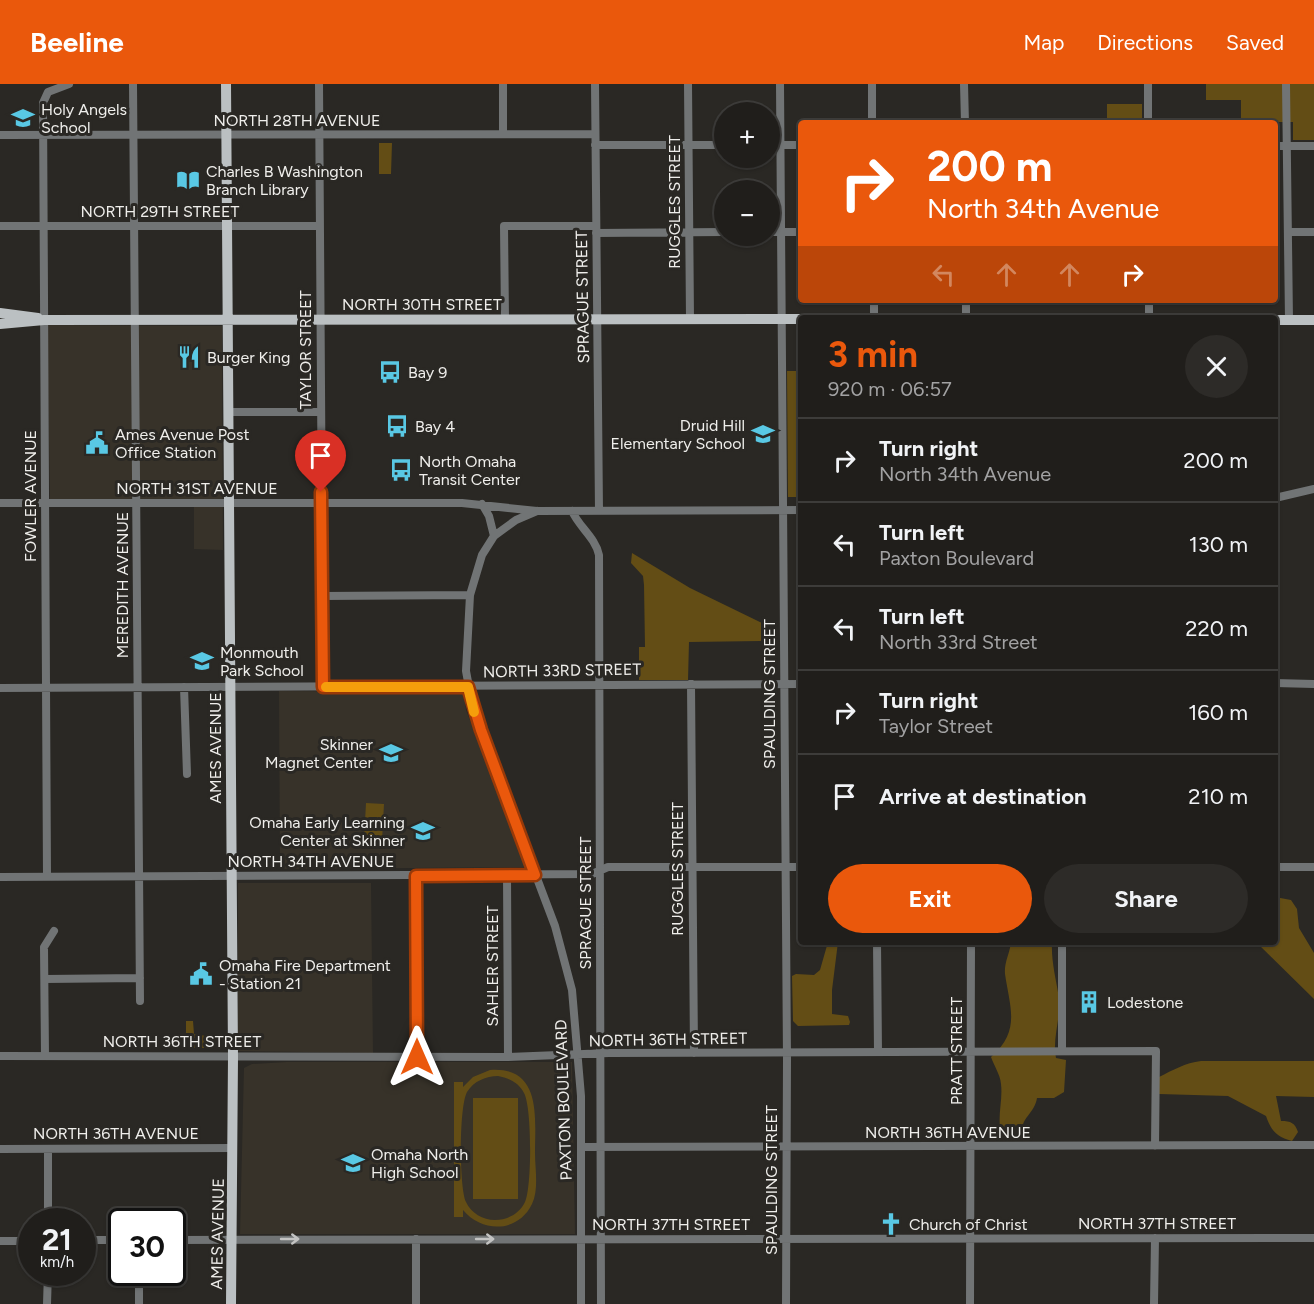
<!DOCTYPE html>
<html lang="en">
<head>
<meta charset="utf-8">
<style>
  body { margin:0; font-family:Figtree,sans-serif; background:#2d2b28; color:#f1f3f6; height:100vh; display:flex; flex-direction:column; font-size:22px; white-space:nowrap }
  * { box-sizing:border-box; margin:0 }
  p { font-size:20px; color:#a2a2a3 }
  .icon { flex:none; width:33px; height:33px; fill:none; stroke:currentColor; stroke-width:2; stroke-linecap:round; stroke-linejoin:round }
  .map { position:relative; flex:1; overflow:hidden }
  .sheet { position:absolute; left:798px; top:231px; width:480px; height:630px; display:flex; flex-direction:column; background:#201e1b; border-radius:6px; box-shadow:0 2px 4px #0004,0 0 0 2px #3d3c3a }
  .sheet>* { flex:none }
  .guide { position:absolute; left:798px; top:36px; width:480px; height:183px; border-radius:6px; box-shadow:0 2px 4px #0004,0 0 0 2px #3d3c3a; background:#ea580c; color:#fff; overflow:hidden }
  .tools { position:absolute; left:714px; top:18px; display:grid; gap:12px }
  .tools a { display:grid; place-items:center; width:66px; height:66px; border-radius:50%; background:#201e1b; box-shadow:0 2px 4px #0004,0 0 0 2px #3d3c3a; font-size:30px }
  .speed { position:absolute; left:18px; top:1124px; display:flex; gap:12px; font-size:30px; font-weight:700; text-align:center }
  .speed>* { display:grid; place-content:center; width:78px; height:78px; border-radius:50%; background:#201e1b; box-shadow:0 2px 4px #0004,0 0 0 2px #3d3c3a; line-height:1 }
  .speed small { font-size:15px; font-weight:400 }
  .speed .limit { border:3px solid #111; border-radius:9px; background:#fff; color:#111 }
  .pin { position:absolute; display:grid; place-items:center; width:51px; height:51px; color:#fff; margin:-62px -26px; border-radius:50% 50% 50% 0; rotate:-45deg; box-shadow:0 0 6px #0007 }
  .pin .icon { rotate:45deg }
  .me { position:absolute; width:66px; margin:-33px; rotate:0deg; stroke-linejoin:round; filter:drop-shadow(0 0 4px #0008) }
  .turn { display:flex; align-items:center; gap:21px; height:126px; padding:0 30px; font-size:27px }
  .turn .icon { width:78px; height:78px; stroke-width:2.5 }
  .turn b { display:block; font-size:42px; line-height:51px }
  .lanes { display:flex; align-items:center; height:57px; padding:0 30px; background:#0003; justify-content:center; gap:30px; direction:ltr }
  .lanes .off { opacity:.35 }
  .round { display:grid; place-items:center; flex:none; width:63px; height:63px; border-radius:32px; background:#2d2b28 }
  .head { display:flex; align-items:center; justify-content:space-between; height:102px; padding:0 30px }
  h1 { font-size:36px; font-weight:700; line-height:45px; color:#ea580c }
  .action { display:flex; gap:12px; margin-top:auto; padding:12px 30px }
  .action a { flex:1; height:69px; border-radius:36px; background:#ea580c; color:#fff; font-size:24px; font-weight:700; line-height:69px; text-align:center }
  .action a+a { background:#2d2b28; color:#f1f3f6 }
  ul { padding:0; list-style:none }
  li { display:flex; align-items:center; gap:18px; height:84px; padding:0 30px; border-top:2px solid #3d3c3a }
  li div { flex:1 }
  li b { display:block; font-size:22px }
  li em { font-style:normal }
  header { display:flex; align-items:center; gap:36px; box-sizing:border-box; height:84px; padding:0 30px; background:#ea580c; color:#fff }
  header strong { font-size:28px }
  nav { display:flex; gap:33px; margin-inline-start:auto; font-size:21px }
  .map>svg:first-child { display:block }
  .built { fill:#373229 }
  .green { fill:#634d15; fill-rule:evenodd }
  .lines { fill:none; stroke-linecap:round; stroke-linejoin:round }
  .minor { stroke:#717475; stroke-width:8 }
  .major { stroke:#bbc0c2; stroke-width:10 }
  .oneway { stroke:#c3c3c2 }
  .route-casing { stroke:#983908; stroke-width:15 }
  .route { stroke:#ea580c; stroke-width:10 }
  .slow { stroke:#f59e0b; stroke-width:10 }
  .labels { text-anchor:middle; stroke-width:6; stroke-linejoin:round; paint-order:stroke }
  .poi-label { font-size:16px; fill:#efeeeb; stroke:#2a2824; text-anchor:start }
  .street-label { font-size:16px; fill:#efeeeb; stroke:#2a2824 }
</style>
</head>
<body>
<header>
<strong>Beeline</strong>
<nav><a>Map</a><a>Directions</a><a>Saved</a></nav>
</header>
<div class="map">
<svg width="1314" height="1220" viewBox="0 0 1314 1220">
  <rect width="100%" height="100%" fill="#2a2824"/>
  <path class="built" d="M47,241L222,242L223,466L194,465V417L50,416Z
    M279,607L464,608L466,626L528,783L280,785Z
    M238,799H371L373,969L238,967Z
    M287,978H572L575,1150H240L244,984L252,980Z"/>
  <path class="green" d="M1206,0H1314V56H1293V38H1241V16H1206Z
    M1107,20H1142V39H1107Z
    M379,59H392L391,90H379Z
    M787,287H801V413H788Z
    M632,469L690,504L770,543L772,547L761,557L689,558L688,596H639V563H645L644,501L643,492L631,479Z
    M366,719L384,720L382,757L364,756Z
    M1275,813L1291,816L1297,825L1299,844L1314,869V915L1256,858H1275Z
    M828,858H838L832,906V930L848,932L850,938L849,941L798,942L793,937L792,892L796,890L814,891L820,886Z
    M1011,858H1052C1051,877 1056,895 1059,914C1061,935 1052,954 1056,974L1066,976L1064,1008L1054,1014H1037C1035,1028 1023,1033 1022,1045L1008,1053L1001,1049C997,1032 1003,1017 1001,1000C1000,990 994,982 991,973C1021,947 1010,924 1005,890C1004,878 1010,869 1011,858Z
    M186,937H193L194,950L206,952V964H186Z
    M1201,977H1314V1013L1276,1012L1281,1037C1291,1037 1295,1039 1298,1048L1292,1057C1277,1053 1271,1047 1266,1032L1228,1012L1159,1010V993C1173,986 1185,979 1201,977Z
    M490,986C542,982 535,1034 535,1069C535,1085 539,1105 532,1120C518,1149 482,1149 463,1126V1133H454V998H463V1003L473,993ZM498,992C509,994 519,999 524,1009C532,1023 532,1103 525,1118C520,1129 508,1136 495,1136C483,1136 471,1129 466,1118C459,1103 459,1023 467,1008C474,997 486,992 498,992Z
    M473,1014H518V1115H473Z"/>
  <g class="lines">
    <path class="minor" d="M133,0L140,917
      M319,0L323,603
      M595,0L599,427
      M688,0L690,235
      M780,0L787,976L786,1220
      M872,0V39
      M964,0L965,39
      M1148,0V39
      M1286,0L1289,236
      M503,50V0
      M0,51L595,50
      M595,61H724
      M770,61H801
      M1275,62H1314
      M0,142H319
      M770,148H801
      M1288,148H1314
      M596,149L724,148
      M874,216V234
      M966,216V234
      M1149,216V234
      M505,235L504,142H596
      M228,328H321
      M1275,414L1314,405
      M0,419H462L537,427L801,426
      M482,420L489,432L494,452
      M537,427L516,436L494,452L482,471L470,511L466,587L473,625L555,842L572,906L581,1012V1220
      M572,427C579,443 595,453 599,471L601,1220
      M323,512L470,511
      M1275,599L1314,600
      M691,600L694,969
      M184,603L187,690
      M0,604L801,600
      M1275,783H1314
      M507,791L508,973
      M416,792L417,973
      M0,793L592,790L608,783H801
      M47,793L43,19L48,8L69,0
      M877,858L878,968
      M1062,858V967
      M45,895L140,894
      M0,972L508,973L609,969L1156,967L1155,1062
      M45,972L44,863L54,847
      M582,1063L1314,1061
      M0,1065L233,1064
      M48,1137V1065
      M82,1156H122
      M172,1156L1314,1154
      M0,1157H32
      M47,1220L48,1188
      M139,1220V1188
      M416,1220V1155
      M970,1220L971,858
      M1154,1220L1155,1154"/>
    <path class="major" d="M226,0L233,973L231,1220
      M0,229L38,234
      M1275,236H1314
      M0,240L44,236L801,235"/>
  </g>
  <defs><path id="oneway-shaft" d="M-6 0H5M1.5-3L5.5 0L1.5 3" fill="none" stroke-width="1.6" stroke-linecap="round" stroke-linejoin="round" transform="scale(1.5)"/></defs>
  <g class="oneway">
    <use href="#oneway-shaft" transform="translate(290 1155)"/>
    <use href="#oneway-shaft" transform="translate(485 1155)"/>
  </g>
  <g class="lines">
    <g class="route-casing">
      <path id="route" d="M321,408L323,603H468L481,646L535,791L416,792L417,973"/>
    </g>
    <use href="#route" class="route"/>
    <path class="slow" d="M326,603H468L474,628"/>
  </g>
  <defs>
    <g id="school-bare" transform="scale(1.8)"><path d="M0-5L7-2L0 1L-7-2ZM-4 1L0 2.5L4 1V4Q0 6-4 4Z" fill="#59c8e4" stroke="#2a2824" stroke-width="2.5" paint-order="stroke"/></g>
    <g id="library-bare" transform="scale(1.8)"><path d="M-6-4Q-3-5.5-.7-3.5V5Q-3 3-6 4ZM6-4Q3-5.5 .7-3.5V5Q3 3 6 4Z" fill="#59c8e4" stroke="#2a2824" stroke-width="2.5" paint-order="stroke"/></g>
    <g id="restaurant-bare" transform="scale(1.8)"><path d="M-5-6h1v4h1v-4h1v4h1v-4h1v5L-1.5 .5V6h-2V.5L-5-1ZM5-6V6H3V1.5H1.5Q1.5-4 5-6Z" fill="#59c8e4" stroke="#2a2824" stroke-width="2.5" paint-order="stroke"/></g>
    <g id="bus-bare" transform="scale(1.8)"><path d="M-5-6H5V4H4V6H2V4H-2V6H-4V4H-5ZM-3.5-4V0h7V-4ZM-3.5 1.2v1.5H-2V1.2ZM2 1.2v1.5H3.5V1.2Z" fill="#59c8e4" stroke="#2a2824" stroke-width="2.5" paint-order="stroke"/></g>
    <g id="civic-bare" transform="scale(1.8)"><path d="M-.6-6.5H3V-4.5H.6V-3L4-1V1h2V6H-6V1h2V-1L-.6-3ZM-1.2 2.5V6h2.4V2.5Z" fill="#59c8e4" stroke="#2a2824" stroke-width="2.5" paint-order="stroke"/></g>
    <g id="building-bare" transform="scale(1.8)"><path d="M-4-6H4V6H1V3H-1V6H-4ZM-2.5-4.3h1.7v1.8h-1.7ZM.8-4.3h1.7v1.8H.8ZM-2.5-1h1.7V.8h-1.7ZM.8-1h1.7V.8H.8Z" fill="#59c8e4" stroke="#2a2824" stroke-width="2.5" paint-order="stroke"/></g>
    <g id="church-bare" transform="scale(1.8)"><path d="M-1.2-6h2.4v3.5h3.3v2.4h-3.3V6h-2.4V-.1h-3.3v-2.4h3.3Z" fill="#59c8e4" stroke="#2a2824" stroke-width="2.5" paint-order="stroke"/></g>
  </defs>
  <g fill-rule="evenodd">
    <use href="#school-bare" x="23" y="34"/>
    <use href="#library-bare" x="188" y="96"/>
    <use href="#restaurant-bare" x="189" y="273"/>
    <use href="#bus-bare" x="390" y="288"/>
    <use href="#bus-bare" x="397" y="342"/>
    <use href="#school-bare" x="763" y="350"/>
    <use href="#civic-bare" x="97" y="359"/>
    <use href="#bus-bare" x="401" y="386"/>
    <use href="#school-bare" x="202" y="577"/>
    <use href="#school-bare" x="391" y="669"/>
    <use href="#school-bare" x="423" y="747"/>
    <use href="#civic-bare" x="201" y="890"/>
    <use href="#building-bare" x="1089" y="918"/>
    <use href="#school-bare" x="353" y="1079"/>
    <use href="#church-bare" x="891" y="1140"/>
  </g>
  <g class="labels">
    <g class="poi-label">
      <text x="41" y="31">Holy Angels<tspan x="41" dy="18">School</tspan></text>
      <text x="206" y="93">Charles B Washington<tspan x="206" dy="18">Branch Library</tspan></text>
      <text x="207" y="279">Burger King</text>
      <text x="408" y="294">Bay 9</text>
      <text x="745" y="347" text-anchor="end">Druid Hill<tspan x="745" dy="18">Elementary School</tspan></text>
      <text x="415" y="348">Bay 4</text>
      <text x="115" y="356">Ames Avenue Post<tspan x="115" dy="18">Office Station</tspan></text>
      <text x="419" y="383">North Omaha<tspan x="419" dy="18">Transit Center</tspan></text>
      <text x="220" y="574">Monmouth<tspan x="220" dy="18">Park School</tspan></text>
      <text x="373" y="666" text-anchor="end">Skinner<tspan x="373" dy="18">Magnet Center</tspan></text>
      <text x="405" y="744" text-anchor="end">Omaha Early Learning<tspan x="405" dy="18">Center at Skinner</tspan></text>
      <text x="219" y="887">Omaha Fire Department<tspan x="219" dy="18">- Station 21</tspan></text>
      <text x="1107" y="924">Lodestone</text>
      <text x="371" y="1076">Omaha North<tspan x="371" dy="18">High School</tspan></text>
      <text x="909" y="1146">Church of Christ</text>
    </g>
    <g class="street-label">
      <text x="297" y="42">NORTH 28TH AVENUE</text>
      <text transform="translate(674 118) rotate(-90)" y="6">RUGGLES STREET</text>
      <text x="160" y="133">NORTH 29TH STREET</text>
      <text transform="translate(582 213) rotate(-91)" y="6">SPRAGUE STREET</text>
      <text x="422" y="226">NORTH 30TH STREET</text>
      <text transform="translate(305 266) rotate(-90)" y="6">TAYLOR STREET</text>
      <text x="197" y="410">NORTH 31ST AVENUE</text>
      <text transform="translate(30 412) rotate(-90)" y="6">FOWLER AVENUE</text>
      <text transform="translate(122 501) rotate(-90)" y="6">MEREDITH AVENUE</text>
      <text transform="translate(562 586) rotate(-1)" y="6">NORTH 33RD STREET</text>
      <text transform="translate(769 610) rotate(-90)" y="6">SPAULDING STREET</text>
      <text transform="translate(215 664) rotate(-90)" y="6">AMES AVENUE</text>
      <text x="311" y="783">NORTH 34TH AVENUE</text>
      <text transform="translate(677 785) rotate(-90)" y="6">RUGGLES STREET</text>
      <text transform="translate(585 819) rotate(-90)" y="6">SPRAGUE STREET</text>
      <text transform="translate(492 882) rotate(-90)" y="6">SAHLER STREET</text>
      <text transform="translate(668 955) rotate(-1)" y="6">NORTH 36TH STREET</text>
      <text x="182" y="963">NORTH 36TH STREET</text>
      <text transform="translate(956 967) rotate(-90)" y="6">PRATT STREET</text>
      <text transform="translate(563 1016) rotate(-92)" y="6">PAXTON BOULEVARD</text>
      <text x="948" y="1054">NORTH 36TH AVENUE</text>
      <text x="116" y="1055">NORTH 36TH AVENUE</text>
      <text transform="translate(771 1096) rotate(-90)" y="6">SPAULDING STREET</text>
      <text x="1157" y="1145">NORTH 37TH STREET</text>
      <text x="671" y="1146">NORTH 37TH STREET</text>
      <text transform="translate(217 1150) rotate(-89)" y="6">AMES AVENUE</text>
    </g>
  </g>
</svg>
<div class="tools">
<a>+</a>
<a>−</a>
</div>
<div class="speed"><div>21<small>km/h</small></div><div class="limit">30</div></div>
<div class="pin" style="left:321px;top:408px;background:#d93025"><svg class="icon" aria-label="arrive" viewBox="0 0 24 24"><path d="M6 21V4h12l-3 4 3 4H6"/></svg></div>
<svg class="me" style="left:417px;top:973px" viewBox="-20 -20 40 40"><path d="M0-17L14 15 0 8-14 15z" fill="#ea580c" stroke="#fff" stroke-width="4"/></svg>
<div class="guide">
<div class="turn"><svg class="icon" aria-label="right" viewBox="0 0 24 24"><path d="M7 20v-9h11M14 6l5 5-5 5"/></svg><div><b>200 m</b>North 34th Avenue</div></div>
<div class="lanes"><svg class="icon off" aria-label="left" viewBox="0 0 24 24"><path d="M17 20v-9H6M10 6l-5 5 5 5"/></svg><svg class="icon off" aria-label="ahead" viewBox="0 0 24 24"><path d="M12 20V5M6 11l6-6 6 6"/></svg><svg class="icon off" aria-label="ahead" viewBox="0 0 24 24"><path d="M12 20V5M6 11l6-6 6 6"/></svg><svg class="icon" aria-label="right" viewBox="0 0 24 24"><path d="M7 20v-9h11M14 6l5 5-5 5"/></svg></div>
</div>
<section class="sheet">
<div class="head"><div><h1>3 min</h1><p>920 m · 06:57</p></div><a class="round"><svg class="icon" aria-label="close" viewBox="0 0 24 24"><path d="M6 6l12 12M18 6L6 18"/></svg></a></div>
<ul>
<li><svg class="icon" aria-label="right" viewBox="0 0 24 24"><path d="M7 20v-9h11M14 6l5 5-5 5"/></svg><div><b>Turn right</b><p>North 34th Avenue</p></div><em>200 m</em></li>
<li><svg class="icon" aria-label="left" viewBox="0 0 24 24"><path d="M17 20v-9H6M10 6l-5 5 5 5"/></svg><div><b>Turn left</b><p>Paxton Boulevard</p></div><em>130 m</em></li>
<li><svg class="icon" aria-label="left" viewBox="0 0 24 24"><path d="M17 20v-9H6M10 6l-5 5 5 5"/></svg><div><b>Turn left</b><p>North 33rd Street</p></div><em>220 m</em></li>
<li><svg class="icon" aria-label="right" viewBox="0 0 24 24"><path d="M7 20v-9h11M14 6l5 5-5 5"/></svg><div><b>Turn right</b><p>Taylor Street</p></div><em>160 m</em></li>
<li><svg class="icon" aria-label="arrive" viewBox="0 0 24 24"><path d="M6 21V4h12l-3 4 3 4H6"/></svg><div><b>Arrive at destination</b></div><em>210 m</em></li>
</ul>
<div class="action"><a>Exit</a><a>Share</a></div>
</section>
</div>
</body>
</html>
